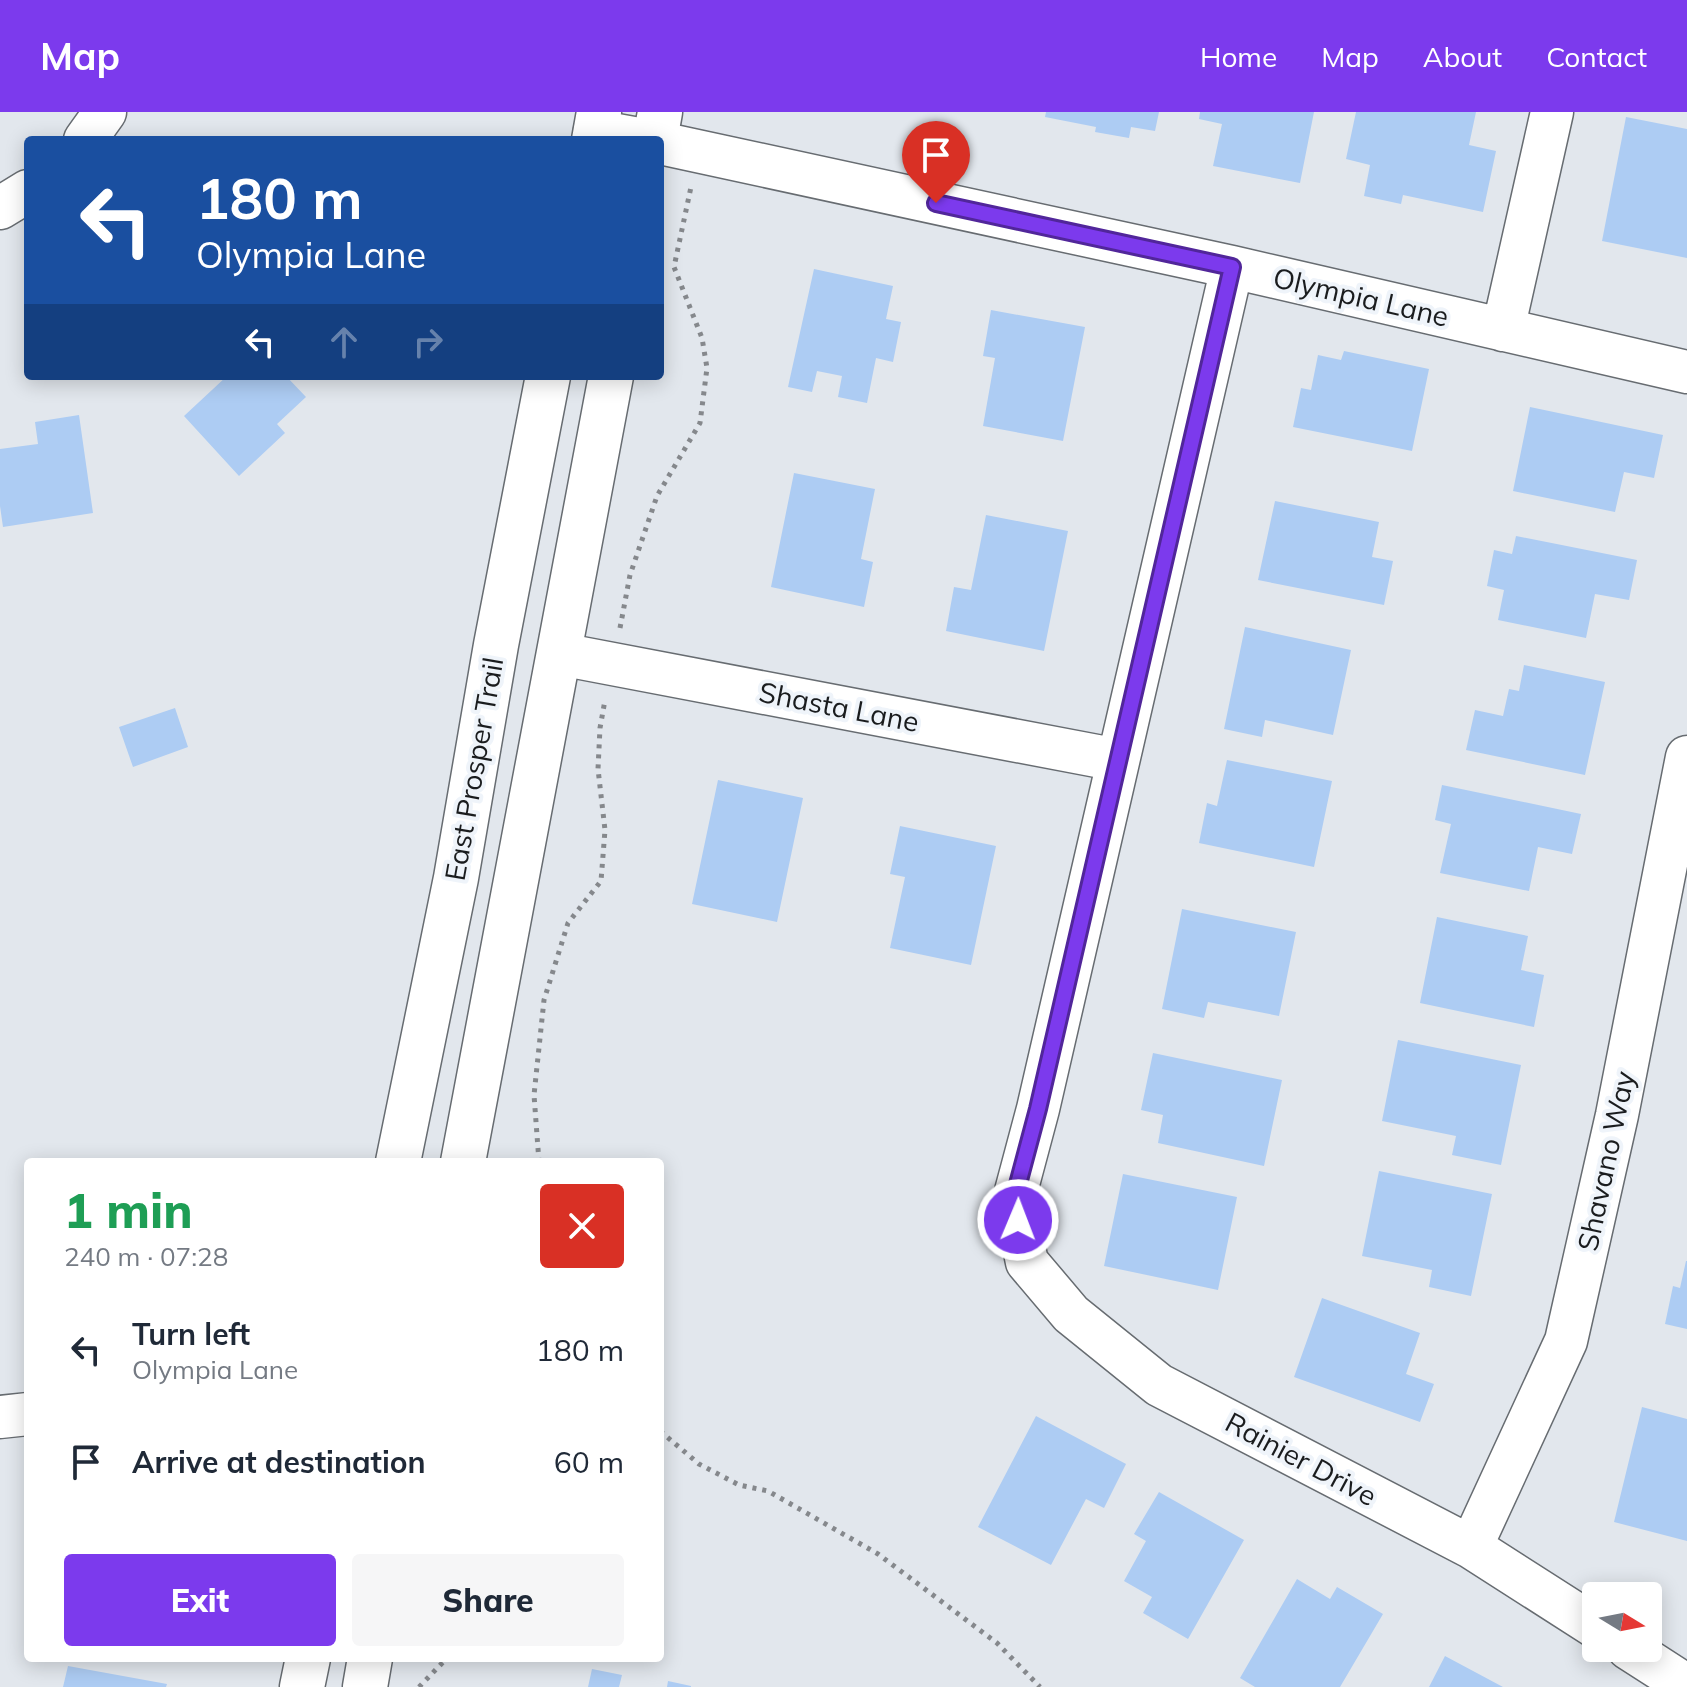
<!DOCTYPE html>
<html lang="en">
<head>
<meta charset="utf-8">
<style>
  body { margin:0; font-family:Mulish,sans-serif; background:#f6f6f7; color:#1f2937; height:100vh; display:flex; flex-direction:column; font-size:30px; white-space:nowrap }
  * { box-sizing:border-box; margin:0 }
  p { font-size:26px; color:#747a83 }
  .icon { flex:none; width:44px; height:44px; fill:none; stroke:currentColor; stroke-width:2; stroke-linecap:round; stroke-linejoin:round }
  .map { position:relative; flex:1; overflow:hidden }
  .drawer { position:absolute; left:24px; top:1046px; width:640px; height:504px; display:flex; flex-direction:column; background:#fff; border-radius:8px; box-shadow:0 4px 20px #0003 }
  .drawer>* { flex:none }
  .guide { position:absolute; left:24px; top:24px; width:640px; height:244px; border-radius:8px; box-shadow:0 4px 20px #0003; background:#1a4fa0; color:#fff; overflow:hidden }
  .needle { width:52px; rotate:100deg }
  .fabs { position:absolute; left:1582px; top:1470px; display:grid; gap:16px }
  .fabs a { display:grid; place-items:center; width:80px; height:80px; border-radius:8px; background:#fff; box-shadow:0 4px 20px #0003; font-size:40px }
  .pin { position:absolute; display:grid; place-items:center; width:68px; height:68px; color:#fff; margin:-82px -34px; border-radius:50% 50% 50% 0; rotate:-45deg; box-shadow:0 0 8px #0007 }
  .pin .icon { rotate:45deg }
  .me { position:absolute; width:88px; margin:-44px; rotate:1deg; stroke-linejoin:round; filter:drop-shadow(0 0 6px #0008) }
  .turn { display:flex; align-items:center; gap:28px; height:168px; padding:0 40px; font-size:36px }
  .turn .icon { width:104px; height:104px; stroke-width:2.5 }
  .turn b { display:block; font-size:56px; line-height:68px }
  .lanes { display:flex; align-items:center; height:76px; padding:0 40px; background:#0003; justify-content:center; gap:40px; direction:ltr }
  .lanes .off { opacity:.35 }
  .round { display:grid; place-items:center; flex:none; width:84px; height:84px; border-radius:8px; background:#f6f6f7 }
  .headline { display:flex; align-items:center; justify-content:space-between; height:136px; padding:0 40px }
  h1 { font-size:48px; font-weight:800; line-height:60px; color:#1e9e55 }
  .primary-button { display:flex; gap:16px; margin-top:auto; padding:16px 40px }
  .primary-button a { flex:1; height:92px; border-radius:8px; background:#7c3aed; color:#fff; font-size:32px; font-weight:800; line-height:92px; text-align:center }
  .primary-button a+a { background:#f6f6f7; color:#1f2937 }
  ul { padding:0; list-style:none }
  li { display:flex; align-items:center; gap:24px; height:112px; padding:0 40px }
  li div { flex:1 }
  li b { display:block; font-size:30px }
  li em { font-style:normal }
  header { display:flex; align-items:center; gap:48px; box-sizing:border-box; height:112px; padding:0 40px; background:#7c3aed; color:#fff }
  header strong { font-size:38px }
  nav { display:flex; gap:44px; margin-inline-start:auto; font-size:28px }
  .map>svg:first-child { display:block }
  .building { fill:#adccf3 }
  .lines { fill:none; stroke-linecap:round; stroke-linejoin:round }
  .street-casing { stroke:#676c71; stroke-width:45 }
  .secondary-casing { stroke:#676c71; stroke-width:47 }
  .path { stroke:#85888c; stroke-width:5; stroke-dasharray:4 6; stroke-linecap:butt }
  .street { stroke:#fff; stroke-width:42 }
  .secondary { stroke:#fff; stroke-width:44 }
  .route-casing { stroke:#51269a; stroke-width:20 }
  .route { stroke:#7c3aed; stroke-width:14 }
  .labels { text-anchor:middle; stroke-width:8; stroke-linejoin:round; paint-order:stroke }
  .street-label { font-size:28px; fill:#1a1c1e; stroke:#eff4fa }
</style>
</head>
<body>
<header>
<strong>Map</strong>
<nav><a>Home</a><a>Map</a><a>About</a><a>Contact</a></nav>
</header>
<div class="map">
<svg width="1687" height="1575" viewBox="0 0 1687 1575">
  <rect width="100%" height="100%" fill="#e2e7ed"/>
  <path class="building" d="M1046,0H1159L1155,19L1131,15L1129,26L1095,20L1096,15L1045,5Z
    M1200,0H1314L1300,71L1213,54L1222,12L1199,7Z
    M1356,0H1476L1469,33L1496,39L1483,100L1403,83L1401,92L1364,84L1370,53L1346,47Z
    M1626,5L1687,17V146L1602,129Z
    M814,157L893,174L886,207L901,210L893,250L876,246L867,291L838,285L842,264L817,259L812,280L788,275Z
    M991,198L1085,215L1063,329L983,314L995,246L983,244Z
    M1344,239L1429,257L1412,339L1293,315L1301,276L1311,278L1318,243L1341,248Z
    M227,264H286L306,285L277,312L285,321L239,364L184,304Z
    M1530,295L1663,323L1654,366L1624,360L1615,400L1513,379Z
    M79,303L93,401L3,415L0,394V337L38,332L35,310Z
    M794,361L875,377L861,447L873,450L864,495L771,475Z
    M1275,389L1379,410L1372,445L1393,449L1384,493L1258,468Z
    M986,403L1068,419L1044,539L946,519L954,475L971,478Z
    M1516,424L1637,448L1629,488L1595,482L1586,526L1498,508L1504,478L1487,474L1494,438L1512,442Z
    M1245,515L1351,538L1333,623L1265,608L1262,625L1224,617Z
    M1524,553L1605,570L1585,663L1466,638L1475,598L1503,604L1509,577L1519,579Z
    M175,596L188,635L133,655L119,615Z
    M1227,648L1332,669L1314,755L1199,731L1207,691L1217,694Z
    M718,668L803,686L777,810L692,792Z
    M1442,673L1581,702L1572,742L1538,735L1529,779L1440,761L1451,712L1435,708Z
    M900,714L996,734L971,853L890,836L905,765L890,762Z
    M1182,797L1296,820L1279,904L1208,890L1204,906L1162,897Z
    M1437,805L1528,824L1521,858L1544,863L1534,915L1420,891Z
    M1398,928L1521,953L1501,1053L1452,1043L1456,1024L1382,1009Z
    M1153,941L1282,968L1264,1054L1158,1031L1163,1003L1141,998Z
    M1379,1059L1492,1082L1471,1184L1429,1175L1432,1158L1362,1144Z
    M1123,1062L1237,1085L1218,1178L1104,1154Z
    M1686,1149H1687V1217L1665,1212L1673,1174L1680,1176Z
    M1322,1186L1420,1221L1406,1262L1434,1272L1420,1310L1294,1265Z
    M1642,1295L1687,1307V1429L1614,1410Z
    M1036,1304L1126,1352L1104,1396L1086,1387L1051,1453L978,1415Z
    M1159,1380L1244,1428L1188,1527L1143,1501L1152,1485L1124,1469L1146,1429L1134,1422Z
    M1297,1467L1330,1487L1337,1475L1383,1502L1340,1575H1255L1240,1566Z
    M1445,1544L1503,1575H1429Z
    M68,1554L167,1572L166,1575H63Z
    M592,1557L622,1563L619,1575H588Z
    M668,1569L691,1574V1575H667Z"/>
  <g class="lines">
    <g class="street-casing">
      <path id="street" d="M595,19L644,28
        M85,28L105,0
        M660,31L1232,155L1687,260
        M0,96L28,79
        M1232,155L1038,997L1014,1087L1027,1150L1071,1202L1159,1273L1471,1435L1596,1515
        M1503,218L1552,0
        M560,542L1118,648
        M0,1305L28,1302
        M1471,1435L1566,1229L1617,1003L1687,645
        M1628,1536L1687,1574"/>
    </g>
    <g class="secondary-casing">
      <path id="secondary" d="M594,28L599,0
        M655,28L660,0
        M398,1050L456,766L496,533L548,264
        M463,1050L611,264
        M302,1575L308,1546
        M365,1575L370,1546"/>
    </g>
    <path class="path" d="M620,516L630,463L657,384L700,311L707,256L702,226L674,155L691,75
      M539,1050L534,983L544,888L568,811L601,769L605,718L598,657L600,616L605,588
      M660,1319L699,1352L739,1373L768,1379L878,1442L997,1531L1040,1575
      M419,1575L447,1546"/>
    <use href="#street" class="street"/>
    <use href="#secondary" class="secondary"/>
  </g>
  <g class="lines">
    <g class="route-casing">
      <path id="route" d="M936,91L1232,155L1038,997L1014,1087L1018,1108"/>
    </g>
    <use href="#route" class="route"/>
  </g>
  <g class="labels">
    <g class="street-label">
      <text transform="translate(1361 185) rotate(13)" y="10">Olympia Lane</text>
      <text transform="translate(839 595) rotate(11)" y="10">Shasta Lane</text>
      <text transform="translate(474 657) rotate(-80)" y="10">East Prosper Trail</text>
      <text transform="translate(1606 1049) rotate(-78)" y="10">Shavano Way</text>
      <text transform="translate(1301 1347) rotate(28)" y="10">Rainier Drive</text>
    </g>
  </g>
</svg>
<div class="fabs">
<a><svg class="needle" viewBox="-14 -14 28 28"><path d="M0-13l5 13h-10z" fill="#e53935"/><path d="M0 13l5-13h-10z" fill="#747a83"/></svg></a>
</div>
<div class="pin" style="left:936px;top:91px;background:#d93025"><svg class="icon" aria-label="arrive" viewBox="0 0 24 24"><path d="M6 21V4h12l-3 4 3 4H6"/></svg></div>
<svg class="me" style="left:1018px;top:1108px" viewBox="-20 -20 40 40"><circle r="17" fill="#7c3aed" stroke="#fff" stroke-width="3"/><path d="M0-11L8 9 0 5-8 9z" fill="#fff"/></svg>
<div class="guide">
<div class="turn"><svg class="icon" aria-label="left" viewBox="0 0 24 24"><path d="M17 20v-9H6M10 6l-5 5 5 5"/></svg><div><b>180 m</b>Olympia Lane</div></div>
<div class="lanes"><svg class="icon" aria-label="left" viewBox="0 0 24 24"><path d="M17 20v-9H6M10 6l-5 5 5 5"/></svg><svg class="icon off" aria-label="ahead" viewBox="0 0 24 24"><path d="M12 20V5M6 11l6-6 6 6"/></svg><svg class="icon off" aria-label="right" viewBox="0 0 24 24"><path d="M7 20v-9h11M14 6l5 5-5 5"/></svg></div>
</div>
<section class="drawer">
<div class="headline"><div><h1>1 min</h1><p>240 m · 07:28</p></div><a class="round" style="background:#d93025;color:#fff"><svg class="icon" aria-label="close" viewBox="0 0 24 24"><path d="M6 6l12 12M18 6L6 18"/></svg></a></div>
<ul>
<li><svg class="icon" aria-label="left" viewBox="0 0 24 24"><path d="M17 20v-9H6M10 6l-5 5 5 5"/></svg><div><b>Turn left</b><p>Olympia Lane</p></div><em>180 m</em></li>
<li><svg class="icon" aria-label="arrive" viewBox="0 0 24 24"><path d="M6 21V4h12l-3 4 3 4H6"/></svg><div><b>Arrive at destination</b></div><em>60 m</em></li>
</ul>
<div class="primary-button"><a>Exit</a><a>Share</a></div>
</section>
</div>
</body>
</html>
